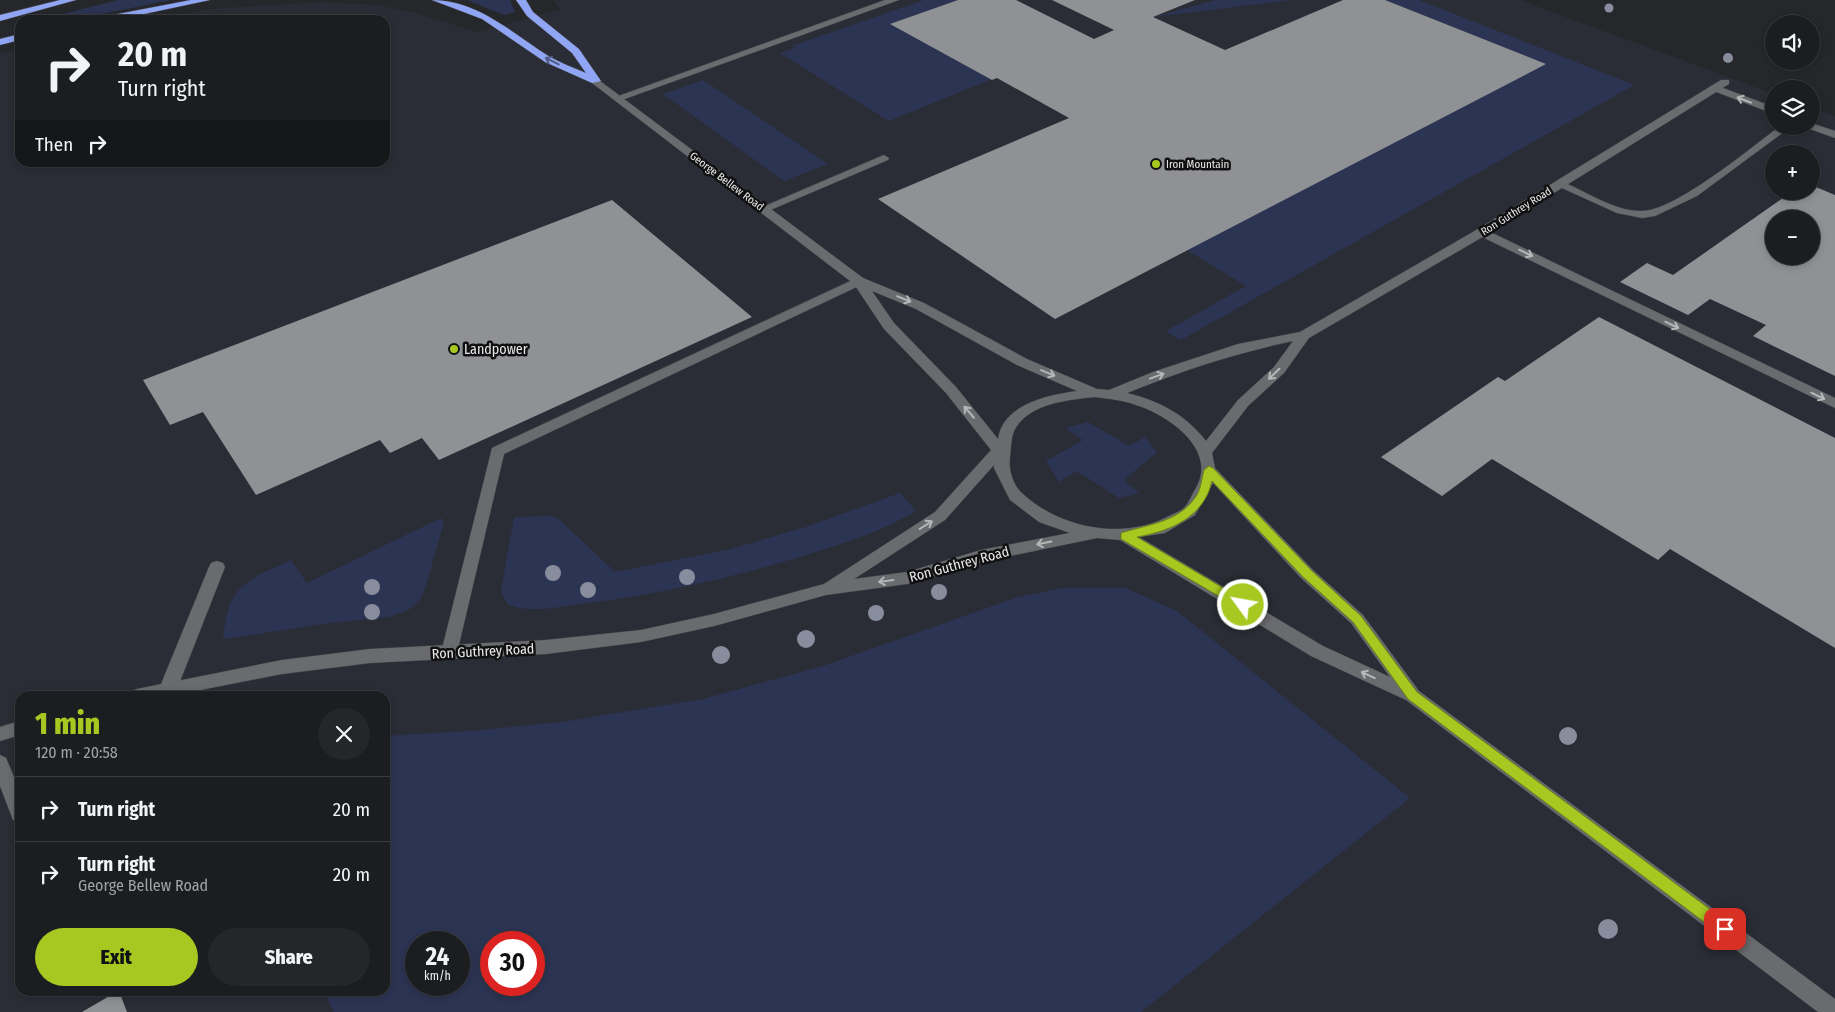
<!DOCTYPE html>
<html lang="en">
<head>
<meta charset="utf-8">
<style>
  body { margin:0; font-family:"Fira Sans Condensed",sans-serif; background:#252629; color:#f1f3f6; height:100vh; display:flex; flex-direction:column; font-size:19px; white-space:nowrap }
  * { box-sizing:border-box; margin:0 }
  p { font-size:16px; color:#a0a2a5 }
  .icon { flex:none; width:28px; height:28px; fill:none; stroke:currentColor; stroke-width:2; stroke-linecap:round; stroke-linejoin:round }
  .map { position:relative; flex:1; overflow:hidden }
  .panel { position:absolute; left:15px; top:691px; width:375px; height:305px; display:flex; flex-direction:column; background:#1c1d20; border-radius:15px; box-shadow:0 2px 8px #0003,0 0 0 1px #3a3b3e }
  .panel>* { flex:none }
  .top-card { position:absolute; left:15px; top:15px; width:375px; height:152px; border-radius:15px; box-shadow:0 2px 8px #0003,0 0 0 1px #3a3b3e; background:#1c1d20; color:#f1f3f6; overflow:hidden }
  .buttons { position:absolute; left:1765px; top:15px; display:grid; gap:10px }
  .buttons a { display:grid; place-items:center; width:55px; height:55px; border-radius:50%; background:#1c1d20; box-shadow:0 2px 8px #0003,0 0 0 1px #3a3b3e; font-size:25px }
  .speed { position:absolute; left:405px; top:931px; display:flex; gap:10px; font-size:25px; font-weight:700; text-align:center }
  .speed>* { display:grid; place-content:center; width:65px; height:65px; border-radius:50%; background:#1c1d20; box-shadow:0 2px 8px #0003,0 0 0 1px #3a3b3e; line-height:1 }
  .speed small { font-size:12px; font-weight:400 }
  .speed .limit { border:8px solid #d22; background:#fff; color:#111 }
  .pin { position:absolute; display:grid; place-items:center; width:42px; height:42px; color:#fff; margin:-21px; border-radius:10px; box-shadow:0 2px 8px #0006 }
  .me { position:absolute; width:55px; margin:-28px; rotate:302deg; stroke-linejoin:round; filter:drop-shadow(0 0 4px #0008) }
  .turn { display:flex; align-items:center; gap:18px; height:105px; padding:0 20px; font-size:22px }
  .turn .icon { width:65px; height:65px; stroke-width:2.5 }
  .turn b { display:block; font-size:35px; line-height:42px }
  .then { display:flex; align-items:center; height:48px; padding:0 20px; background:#0003; gap:10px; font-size:19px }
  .round { display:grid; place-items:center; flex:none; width:52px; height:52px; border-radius:26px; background:#252629 }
  .summary { display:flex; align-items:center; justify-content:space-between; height:85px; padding:0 20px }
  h1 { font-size:30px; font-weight:800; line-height:38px; color:#a6c821 }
  .primary-button { display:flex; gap:10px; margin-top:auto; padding:10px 20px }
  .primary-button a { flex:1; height:58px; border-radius:30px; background:#a6c821; color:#111; font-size:20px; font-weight:800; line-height:58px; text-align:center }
  .primary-button a+a { background:#252629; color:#f1f3f6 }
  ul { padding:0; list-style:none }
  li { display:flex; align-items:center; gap:15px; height:65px; padding:0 20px; border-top:1px solid #3a3b3e }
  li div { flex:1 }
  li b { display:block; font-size:19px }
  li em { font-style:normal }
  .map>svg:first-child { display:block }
  .built { fill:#2b2d36; fill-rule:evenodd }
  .green { fill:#2c3453; fill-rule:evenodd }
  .building { fill:#909195; fill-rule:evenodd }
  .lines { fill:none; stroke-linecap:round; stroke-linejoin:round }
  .lane-casing { stroke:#434447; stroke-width:1 }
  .street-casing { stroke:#434447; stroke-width:1 }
  .highway-casing { stroke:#434447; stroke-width:1 }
  .lane { fill:#6a6b6e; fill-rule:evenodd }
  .street { fill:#6a6b6e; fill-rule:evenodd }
  .highway { fill:#90a5f3; fill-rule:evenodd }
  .tree { fill:#888d9e }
  .oneway { stroke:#505a82 }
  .oneway2 { stroke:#b6b7b9 }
  .route { fill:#a6c821; stroke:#6c8215 }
  .poi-dot { fill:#a6c821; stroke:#101011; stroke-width:2 }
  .labels { text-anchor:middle; stroke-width:5; stroke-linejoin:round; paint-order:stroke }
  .far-poi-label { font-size:11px; fill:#e9e9eb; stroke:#101011; text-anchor:start }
  .far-street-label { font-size:11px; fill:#e9e9eb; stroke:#101011 }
  .poi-label { font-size:14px; fill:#e9e9eb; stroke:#101011; text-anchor:start }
  .street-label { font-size:14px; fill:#e9e9eb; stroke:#101011 }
</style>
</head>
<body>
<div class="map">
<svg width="1835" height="1012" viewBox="0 0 1835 1012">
  <rect width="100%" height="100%" fill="#26272a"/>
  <path class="built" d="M553,0H1520L1774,94V126H1811V108L1835,116V1012H0V53L20,49V162H385V20H153L208,9L322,2L376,5L413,12L477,32L561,9ZM1774,154H1811V191H1774ZM1774,219H1811V256H1774ZM20,696H385V991H20ZM416,942H459V985H416ZM491,942H534V985H491Z"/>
  <path class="green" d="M118,0H171L73,20H40Z
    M467,0H510L515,12L504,15Z
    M924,0H958L891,24L994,78L889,121L780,53L795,48L792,46Z
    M1216,0H1290L1153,17Z
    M1385,0H1419L1634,85L1181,340L1166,331L1246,286L1182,247L1545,64Z
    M703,80L828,164L784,181L663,94Z
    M1088,422L1129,446L1145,437L1157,452L1124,480L1139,493L1119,498L1077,471L1059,482L1046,461L1083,440L1065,428Z
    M900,493L916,511C881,532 842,544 803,556C731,578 656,595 581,604C557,607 530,614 507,604L501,591L514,517L552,516L559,519L615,572L727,550L803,528Z
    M441,518L444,522L425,589L420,599L410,609L390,617L329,623L224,639C222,633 225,627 226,620C232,581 260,575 291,560L307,583Z
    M1063,588H1125L1177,611L1410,798L1141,1012H334L323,991H385V736L471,731L562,722L703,699L823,666L1018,597ZM459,942V985H416V942ZM534,942V985H491V942Z"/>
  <path class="building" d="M958,0H1016L1094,39L1114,30L1052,0H1195L1153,17L1225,50L1343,0H1385L1546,64L1055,319L878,199L1069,118L997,78L992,80L890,24Z
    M1811,185L1835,195V376L1753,336L1766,325L1710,299L1688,315L1620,282L1647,263L1673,275L1793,191H1811ZM1774,219H1811V256H1774Z
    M612,200L752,317L439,460L422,438L390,453L380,440L256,495L203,412L170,425L143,380Z
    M1599,317L1835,438V648L1670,549L1658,560L1492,459L1442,496L1381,457L1498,377L1505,381Z
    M119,991L127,1012H82L118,991Z"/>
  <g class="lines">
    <g class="lane-casing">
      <path id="lane" d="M885,0H899L622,100L613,98Z
        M1715,85L1774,107V114L1711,90V86Z
        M1811,123L1835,131V138L1807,128L1806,126H1811Z
        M1780,126H1792L1697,196L1655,216L1642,218L1617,213L1553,184L1555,182H1563C1587,192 1614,211 1641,211C1674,212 1752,147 1780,126Z
        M884,155L889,158L888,160L768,211L764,212L758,209Z
        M1482,228L1835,398V408L1478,235L1476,232Z
        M859,277L863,278L865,281L863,284L504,454L457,653L455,658L449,660L443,658L441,653L492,448Z
        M217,561L223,563L225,567L177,689L174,694L168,696L162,694L159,689L209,567L211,563Z
        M0,755L6,758L20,791V822L13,820L0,786Z"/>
    </g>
    <g class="street-casing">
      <path id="street" d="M596,78L863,278L924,303L1027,359L1097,389L1109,390L1153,372L1238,344L1300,332L1478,229L1721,80H1729V84L1486,235L1309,338L1284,373L1248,406L1212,453L1215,468L1313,570L1363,615L1419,691L1835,999V1012H1818L1406,700L1311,656L1120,540L1097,538L981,562L907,584L826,595L714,626L641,642L546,654L370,663L282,674L170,696H129L131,691L137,689L282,660L370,649L546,640L641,630L714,614L824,584L935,512L991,450L946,393L884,329L854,284L592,83V79ZM872,291L916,309L1017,365L1077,391C1048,395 1003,404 998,439L956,387L894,323ZM1293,341L1274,367L1238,400L1206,441C1185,414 1159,401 1127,393C1181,371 1235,353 1293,341ZM1095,397C1109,399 1123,400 1136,405C1168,415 1218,449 1196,488C1192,494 1189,503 1184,508C1181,511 1175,513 1171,515C1125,541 1061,529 1023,494C1013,486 1008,469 1010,457C1011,449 1011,438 1014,431C1028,403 1068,400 1095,397ZM994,465V468L1010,500L1039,522L1070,533L981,550L907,572L854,579L945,520ZM1213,483L1301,578L1351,623L1390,677L1323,646L1139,537L1165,533L1195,515Z
        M20,721V735L0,741V727Z"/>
    </g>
    <g class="highway-casing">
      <path id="highway" d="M60,0H76L0,21V15Z
        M191,0H210L116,20H97L102,17Z
        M432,0C478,0 513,34 550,57C561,63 574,68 586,73L572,53L527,16L516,0H526L533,12L579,49L601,81L592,83L545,62L482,19Z
        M20,34V40L0,45V39Z"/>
    </g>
    <use href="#lane" class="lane"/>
    <use href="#street" class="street"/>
    <use href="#highway" class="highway"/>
  </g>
  <g class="tree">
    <circle cx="1609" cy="8" r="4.5"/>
    <circle cx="1728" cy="58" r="5"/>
    <circle cx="553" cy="573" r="8"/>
    <circle cx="687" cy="577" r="8"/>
    <circle cx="372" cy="587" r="8"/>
    <circle cx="588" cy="590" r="8"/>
    <circle cx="939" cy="592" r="8"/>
    <circle cx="372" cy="612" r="8"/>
    <circle cx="876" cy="613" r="8"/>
    <circle cx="806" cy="639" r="9"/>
    <circle cx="721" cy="655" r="9"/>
    <circle cx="1568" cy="736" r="9"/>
    <circle cx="1608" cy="929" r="10"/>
  </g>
  <defs><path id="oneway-shaft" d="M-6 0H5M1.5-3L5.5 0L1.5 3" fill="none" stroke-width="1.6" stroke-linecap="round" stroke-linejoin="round" transform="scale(1.25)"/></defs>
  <use class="oneway" href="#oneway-shaft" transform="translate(552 61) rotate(-153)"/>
  <g class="oneway2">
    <use href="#oneway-shaft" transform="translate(1744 100) rotate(-159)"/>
    <use href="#oneway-shaft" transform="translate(1526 253) rotate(26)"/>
    <use href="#oneway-shaft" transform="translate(904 299) rotate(22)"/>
    <use href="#oneway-shaft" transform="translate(1672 325) rotate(26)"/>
    <use href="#oneway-shaft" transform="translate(1048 373) rotate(23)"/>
    <use href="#oneway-shaft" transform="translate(1274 374) rotate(136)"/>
    <use href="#oneway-shaft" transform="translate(1157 376) rotate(-20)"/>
    <use href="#oneway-shaft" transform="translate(1818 396) rotate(26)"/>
    <use href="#oneway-shaft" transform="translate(969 412) rotate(-130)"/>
    <use href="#oneway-shaft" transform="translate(926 525) rotate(-32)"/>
    <use href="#oneway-shaft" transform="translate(1044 543) rotate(169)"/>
    <use href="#oneway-shaft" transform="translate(886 581) rotate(172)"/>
    <use href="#oneway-shaft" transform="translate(1368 675) rotate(-155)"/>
  </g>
  <path class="route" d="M1209,466L1213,468L1312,571L1361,616L1417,692L1730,924L1733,929L1730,934L1725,936L1720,934L1408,699L1353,622L1303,577L1212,481C1204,517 1171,531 1137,537L1247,602L1249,605L1247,608H1239L1121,539V533C1149,524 1182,522 1198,493C1201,487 1202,477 1204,470Z"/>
  <g class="poi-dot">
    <circle cx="1156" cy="164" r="5"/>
    <circle cx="454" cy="349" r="5"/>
  </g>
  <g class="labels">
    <g class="far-poi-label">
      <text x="1166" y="168">Iron Mountain</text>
    </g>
    <g class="far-street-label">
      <text transform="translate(727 181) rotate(37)" y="4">George Bellew Road</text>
      <text transform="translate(1516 211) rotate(-32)" y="4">Ron Guthrey Road</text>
    </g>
    <g class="poi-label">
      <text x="464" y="354">Landpower</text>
    </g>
    <g class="street-label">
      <text transform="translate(959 564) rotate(-15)" y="5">Ron Guthrey Road</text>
      <text transform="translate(483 651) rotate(-3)" y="5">Ron Guthrey Road</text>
    </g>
  </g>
</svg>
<div class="buttons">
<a><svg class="icon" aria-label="sound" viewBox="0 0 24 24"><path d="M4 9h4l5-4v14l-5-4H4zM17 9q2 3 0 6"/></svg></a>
<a><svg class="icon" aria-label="layers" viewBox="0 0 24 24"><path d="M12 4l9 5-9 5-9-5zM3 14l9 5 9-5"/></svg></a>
<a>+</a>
<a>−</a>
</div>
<div class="speed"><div>24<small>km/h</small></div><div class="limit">30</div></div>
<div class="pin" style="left:1725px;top:929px;background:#d93025"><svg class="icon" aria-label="arrive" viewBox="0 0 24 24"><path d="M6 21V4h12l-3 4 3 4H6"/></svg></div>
<svg class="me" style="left:1243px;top:605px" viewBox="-20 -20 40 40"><circle r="17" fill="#a6c821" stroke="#fff" stroke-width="3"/><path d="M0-11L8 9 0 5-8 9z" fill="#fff"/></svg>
<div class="top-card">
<div class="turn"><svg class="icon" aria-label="right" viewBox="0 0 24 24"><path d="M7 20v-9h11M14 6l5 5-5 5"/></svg><div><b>20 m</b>Turn right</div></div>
<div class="then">Then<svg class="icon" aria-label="right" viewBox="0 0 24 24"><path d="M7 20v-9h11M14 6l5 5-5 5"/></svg></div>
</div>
<section class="panel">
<div class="summary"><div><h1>1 min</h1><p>120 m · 20:58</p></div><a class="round"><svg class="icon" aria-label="close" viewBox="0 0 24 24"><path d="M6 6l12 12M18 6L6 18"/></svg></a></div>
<ul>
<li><svg class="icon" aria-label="right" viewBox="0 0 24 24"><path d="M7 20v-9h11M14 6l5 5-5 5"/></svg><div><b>Turn right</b></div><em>20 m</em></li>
<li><svg class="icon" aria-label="right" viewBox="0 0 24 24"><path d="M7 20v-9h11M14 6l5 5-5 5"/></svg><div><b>Turn right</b><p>George Bellew Road</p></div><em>20 m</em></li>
</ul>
<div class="primary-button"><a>Exit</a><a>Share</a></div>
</section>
</div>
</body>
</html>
